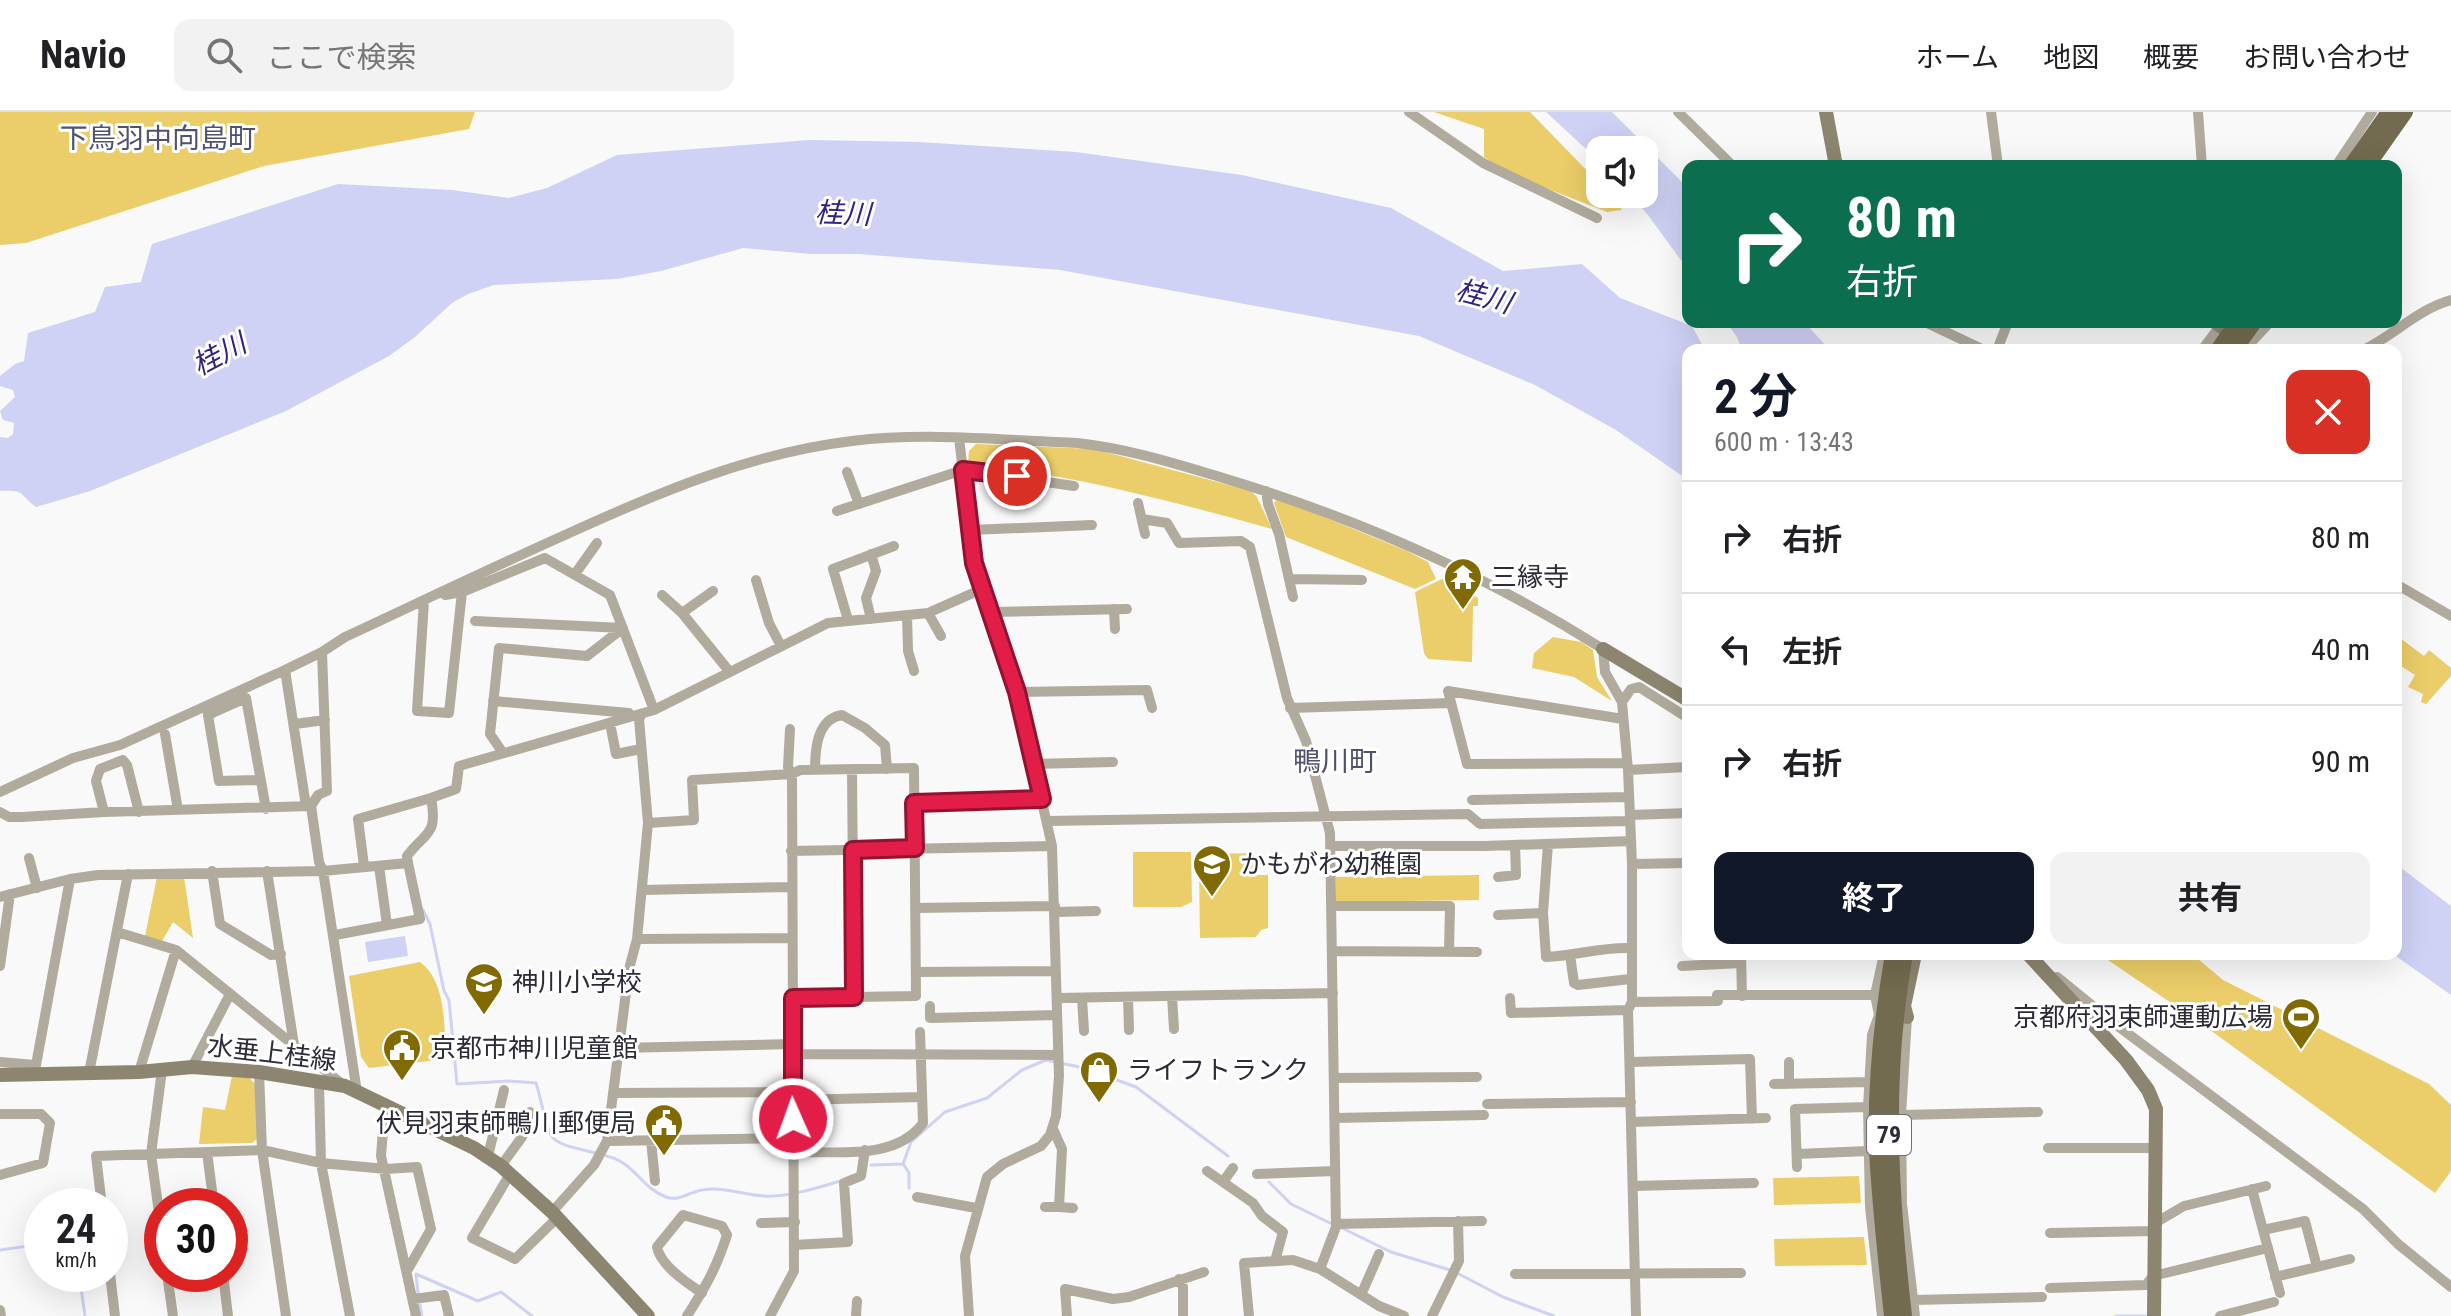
<!DOCTYPE html>
<html lang="ja">
<head>
<meta charset="utf-8">
<style>
  body { margin:0; font-family:"Roboto Condensed","Noto Sans JP",sans-serif; background:#f2f2f2; color:#202124; height:100vh; display:flex; flex-direction:column; font-size:30px; white-space:nowrap }
  * { box-sizing:border-box; margin:0 }
  p { font-size:26px; color:#757577 }
  .icon { flex:none; width:44px; height:44px; fill:none; stroke:currentColor; stroke-width:2; stroke-linecap:round; stroke-linejoin:round }
  .map { position:relative; flex:1; overflow:hidden }
  .drawer { position:absolute; left:1682px; top:232px; width:720px; height:616px; display:flex; flex-direction:column; background:#fff; border-radius:16px; box-shadow:0 8px 32px #0002 }
  .drawer>* { flex:none }
  .banner { position:absolute; left:1682px; top:48px; width:720px; height:168px; border-radius:16px; box-shadow:0 8px 32px #0002; background:#0b6e4f; color:#fff; overflow:hidden }
  .buttons { position:absolute; left:1586px; top:24px; display:grid; gap:16px }
  .buttons a { display:grid; place-items:center; width:72px; height:72px; border-radius:16px; background:#fff; box-shadow:0 8px 32px #0002; font-size:40px }
  .speed { position:absolute; left:24px; top:1076px; display:flex; gap:16px; font-size:40px; font-weight:700; text-align:center }
  .speed>* { display:grid; place-content:center; width:104px; height:104px; border-radius:50%; background:#fff; box-shadow:0 8px 32px #0002; line-height:1 }
  .speed small { font-size:20px; font-weight:400 }
  .speed .limit { border:12px solid #d22; background:#fff; color:#111 }
  .pin { position:absolute; display:grid; place-items:center; width:68px; height:68px; color:#fff; margin:-34px; border:4px solid #fff; border-radius:50%; box-shadow:0 2px 8px #0007 }
  .me { position:absolute; width:88px; margin:-44px; rotate:358deg; stroke-linejoin:round; filter:drop-shadow(0 0 6px #0008) }
  .turn { display:flex; align-items:center; gap:28px; height:168px; padding:0 32px; font-size:36px }
  .turn .icon { width:104px; height:104px; stroke-width:2.5 }
  .turn b { display:block; font-size:56px; line-height:68px }
  .round { display:grid; place-items:center; flex:none; width:84px; height:84px; border-radius:16px; background:#f2f2f2 }
  .head { display:flex; align-items:center; justify-content:space-between; height:136px; padding:0 32px }
  h1 { font-size:48px; font-weight:700; line-height:60px; color:#111827 }
  .button { display:flex; gap:16px; margin-top:auto; padding:16px 32px }
  .button a { flex:1; height:92px; border-radius:16px; background:#111827; color:#fff; font-size:32px; font-weight:700; line-height:92px; text-align:center }
  .button a+a { background:#f2f2f2; color:#202124 }
  ul { padding:0; list-style:none }
  li { display:flex; align-items:center; gap:24px; height:112px; padding:0 32px; border-top:2px solid #e0e0e0 }
  li div { flex:1 }
  li b { display:block; font-size:30px }
  li em { font-style:normal }
  header { display:flex; align-items:center; gap:48px; box-sizing:border-box; height:112px; padding:0 40px; background:#fff; border-bottom:2px solid #e0e0e0 }
  header strong { font-size:38px }
  nav { display:flex; gap:44px; margin-inline-start:auto; font-size:28px }
  .search { width:560px; height:72px; background:#f2f2f2; display:flex; align-items:center; gap:20px; box-sizing:border-box; padding:0 28px; border-radius:16px; color:#757577; font-size:30px }
  .map>svg:first-child { display:block }
  .green { fill:#ebcd69 }
  .water { fill:#cfd1f5 }
  .lines { fill:none; stroke-linecap:round; stroke-linejoin:round }
  .stream { stroke:#cfd1f5; stroke-width:3 }
  .street { stroke:#b0ab9c; stroke-width:10 }
  .secondary { stroke:#8c856f; stroke-width:14 }
  .primary { stroke:#736b4f; stroke-width:16 }
  .route-casing { stroke:#92132f; stroke-width:20 }
  .route { stroke:#e11d48; stroke-width:14 }
  .labels { text-anchor:middle; stroke-width:6; stroke-linejoin:round; paint-order:stroke }
  .shield { fill:#fff; stroke:#6b6b74; stroke-width:2 }
  .shield-label { font-size:24px; font-weight:bold; fill:#2b2b39 }
  .poi-label { font-size:26px; fill:#2b2b39; stroke:#fff; text-anchor:start }
  .street-label { font-size:26px; fill:#2b2b39; stroke:#fff }
  .neighbourhood-label { font-size:28px; fill:#50516f; stroke:#fff }
  .water-label { font-size:28px; font-style:italic; fill:#332183; stroke:#fff }
</style>
</head>
<body>
<header>
<strong>Navio</strong>
<div class="search"><svg class="icon" aria-label="search" viewBox="0 0 24 24"><circle cx="10" cy="10" r="6"/><path d="M15 15l6 6"/></svg>ここで検索</div>
<nav><a>ホーム</a><a>地図</a><a>概要</a><a>お問い合わせ</a></nav>
</header>
<div class="map">
<svg width="2451" height="1204" viewBox="0 0 2451 1204">
  <rect width="100%" height="100%" fill="#f9f9f9"/>
  <path class="green" d="M0,0H475L469,17L264,54L26,131L0,133Z
    M1434,0H1530L1600,72V82H1609L1622,98L1607,100L1510,62L1484,45V17Z
    M976,332L1094,337L1251,379L1257,385L1272,417C1172,389 1072,363 968,351L969,339Z
    M1278,386L1407,439L1428,450L1436,467L1415,477L1286,425L1274,391Z
    M1442,467L1478,486V494H1473L1472,550L1428,547L1424,541L1415,480Z
    M2396,523L2424,544L2429,538L2451,556V564L2426,592L2421,590L2423,582L2408,575L2415,563L2396,551Z
    M1553,525L1581,530L1593,538L1597,565L1612,589L1574,565L1532,556L1534,541Z
    M1133,740H1191L1192,790L1181,795H1133Z
    M1254,741V758L1258,763H1268V816L1261,818L1256,825L1200,826L1199,751H1210V742Z
    M1479,763V788L1336,790V765Z
    M157,765H184L193,826L173,810L162,829L145,824Z
    M2099,842H2192L2223,868L2429,972L2451,993V1059L2435,1081L2192,905Z
    M420,850C447,870 444,915 446,947L369,956L361,945L349,864Z
    M232,964L249,965L255,972L258,1026L252,1031L199,1032L203,995L225,998Z
    M1859,1064L1861,1091L1774,1093L1773,1066Z
    M1864,1125L1867,1153L1775,1154L1774,1127Z"/>
  <path class="water" d="M1546,0H1612L1688,76V158L1648,103L1629,82H1644V38H1600V50Z
    M809,28L919,30L1076,40L1242,63L1391,96L1503,159L1582,152L1620,186L1692,214L1705,238H1688V368L1616,318L1535,273L1419,224L1060,158L859,142H811L743,136L661,159L617,167L494,173L468,182L452,191L415,225L389,244L286,299L90,379L36,395C18,382 27,378 0,379V325L8,326L13,322L14,311L3,308L0,299L15,285L13,278L0,274V264L15,252L24,249L28,221L95,200L105,175L141,170L152,132L338,72L452,78L509,86L547,76L617,43Z
    M1726,210H1804L1830,238H1742L1737,225Z
    M2396,752L2451,794V883L2393,842H2396Z
    M405,824L408,844L368,850L365,830Z"/>
  <g class="lines">
    <path class="stream" d="M423,798L430,812L444,879L449,888L457,972L509,969L536,971C540,982 547,1021 553,1026C562,1035 582,1037 595,1041
      M606,1044C635,1050 640,1075 666,1085C679,1090 689,1080 702,1078C723,1074 743,1083 763,1084C786,1086 821,1075 843,1068
      M871,1053L903,1052L911,1030L945,1000L987,986L1022,958L1046,948L1084,956L1136,975L1228,1044
      M904,1053L909,1061V1076
      M1269,1070L1291,1092L1330,1111
      M1342,1116L1391,1140L1450,1158
      M0,1138L42,1132
      M1457,1161L1503,1185L1554,1204
      M79,1162L85,1204
      M418,1182L416,1162L478,1189L501,1180L532,1204
      M420,1193L422,1204
      M2116,1204H2148"/>
    <path class="street" d="M1409,0L1483,51L1597,106
      M1678,0L1733,54
      M1991,0L1998,54
      M2198,0L2202,54
      M2336,54L2372,0
      M1925,210L1984,238
      M1997,238L2008,210
      M2202,238L2223,210
      M2244,238L2270,210
      M2363,238C2393,224 2418,197 2451,188
      M959,326L974,451L1017,580L1052,734L1059,964L1056,1004L1050,1023L1041,1034L1003,1052L987,1065L965,1144L969,1204
      M847,360L859,392
      M1266,379L1268,392L1279,422L1293,485
      M1138,391L1145,422
      M837,399L963,358L1074,374
      M1142,407L1167,411L1179,431L1241,429L1250,435L1287,586L1306,629L1330,721L1336,1115L1320,1157
      M971,418L1092,413
      M575,462L597,431
      M1291,467L1362,468
      M756,468L769,511L781,534
      M2396,472L2451,504
      M445,483L462,480L545,446L610,483L654,598
      M662,483L682,501L729,559
      M424,489L417,599L449,601L462,480
      M1114,497L1115,517
      M991,500L1127,497
      M682,501L713,479
      M928,501L941,524
      M907,503L908,539L914,559
      M871,507L866,486L876,459L871,442
      M848,508L833,457L894,434
      M475,509L623,516
      M322,540L327,679L318,683L311,694L319,750L323,759L357,980
      M285,558L306,694
      M1017,580L1147,578L1152,596
      M493,589L629,601
      M1622,590L1631,577L1639,575L1688,606
      M1290,596L1451,591
      M1623,607L1448,579L1467,652L1627,651
      M610,611L616,642L641,637
      M295,612L325,608
      M165,622L178,698
      M503,641L490,622L499,536L587,544L623,516
      M1033,652L1113,650
      M815,658C815,637 817,607 842,603L865,616L885,633L887,657
      M852,658L854,885
      M1628,658L1688,655
      M261,668L219,669L208,603L246,586L266,697
      M0,680L73,646L120,633L285,558L322,540L345,525C418,491 491,456 565,423C657,381 751,341 852,329C926,320 1003,328 1077,331C1125,336 1173,351 1220,365C1354,405 1484,462 1603,537L1605,560L1622,590L1628,658L1632,752V890L1628,898L1636,1204
      M431,686L456,677L459,654L654,598L828,511L928,501L982,477
      M1472,688L1629,685
      M914,691L1042,687
      M0,700L9,705H22L104,700L311,694
      M104,700L96,669L100,657L123,648L127,653L139,700
      M1631,703L1688,701
      M1047,709L1468,702L1480,712L1630,709
      M648,711L694,708L692,668L792,662L800,658L914,656L916,884L793,886
      M1548,732L1543,801L1546,845C1575,844 1600,835 1630,836
      M1330,734H1485L1631,729
      M791,739L1052,734
      M29,746L37,776
      M1632,752L1688,751
      M364,754L358,707L431,686C438,724 426,719 407,744L408,751
      M379,754L387,813
      M212,759L220,812L271,843L281,842
      M267,759L294,933
      M1498,765L1516,763L1515,733
      M642,778L792,775
      M0,785L70,767L98,763L323,759L408,751L420,807L335,823
      M1332,794H1450L1449,840
      M915,796L1055,794
      M1055,800L1096,799
      M1498,803L1543,801
      M117,820L176,838L342,972
      M637,827L792,826
      M1333,839L1477,840
      M1741,842L1742,884
      M1570,843L1574,871L1578,873L1630,867
      M0,854L10,782
      M1682,854L1741,851
      M916,860L1056,859
      M2057,865L2111,909L2363,1097L2398,1132L2451,1175
      M1172,884L1174,917
      M1128,885L1129,918
      M1057,886L1333,881
      M1082,886L1084,919
      M1510,886L1511,901L1628,898
      M1632,890L1718,889L1717,883H1875
      M930,894V906L1057,903
      M1901,905H1907L1901,1003L1902,1092L1915,1204
      M619,936L793,932
      M793,942L1058,943
      M0,950L35,953
      M1630,950L1750,947L1752,1007
      M192,955L229,884
      M139,960L176,838
      M259,960L262,1038L286,1204
      M89,961L128,762
      M34,964L70,767
      M1334,966L1477,965
      M319,971L321,1051L350,1204
      M1774,972L1869,970
      M1789,972V950
      M613,981L792,980
      M793,988L922,985
      M1487,992L1631,990
      M385,993L381,1044L416,1204
      M0,1002H41L50,1011L43,1051L0,1063
      M1901,1003L2038,1000
      M1335,1006L1484,1003
      M1631,1010L1766,1006
      M651,1028L655,1069
      M607,1029L794,1026
      M2048,1036H2156
      M207,1040L214,1094
      M794,1040C835,1039 896,1049 923,1011L920,920
      M1797,1042L1868,1039
      M488,1044L504,978
      M501,1054L522,1025L530,1000
      M1797,1055L1795,997L1868,995
      M1207,1059L1253,1091L1262,1104L1283,1120L1275,1149
      M510,1062L472,1126L515,1147L557,1106
      M1257,1062L1335,1059
      M1223,1070L1233,1056
      M1633,1074L1754,1071
      M2252,1077L2280,1181
      M917,1085L976,1096
      M102,1094L96,1044L262,1038L321,1051L386,1057L417,1055L431,1117L407,1159
      M1045,1095H1059L1062,1037L1053,1017
      M1059,1095L1073,1096
      M552,1100L594,1053L607,1029L629,857L637,827L648,711L639,607L642,602
      M761,1111L795,1110
      M2155,1111L2184,1094L2266,1074
      M1336,1112L1482,1109
      M2263,1118L2305,1109L2317,1155
      M2050,1121L2155,1119
      M162,1123L151,1042L162,958
      M794,1133L848,1130L844,1071L861,1064L865,1038
      M110,1162L115,1204
      M167,1162L173,1204
      M223,1162L228,1204
      M1515,1162L1741,1161
      M2275,1165L2350,1147
      M1179,1167L1183,1175V1204
      M2050,1176L2146,1173L2153,1164L2268,1136
      M1361,1183L1379,1142
      M413,1187L444,1183L449,1204
      M1913,1188L2042,1185
      M0,1198L1,1204
      M687,1204C706,1174 716,1157 727,1123L722,1114L683,1103L657,1135C660,1153 687,1171 702,1181
      M770,1204L794,1159L792,662L788,655L790,617
      M856,1204L857,1189
      M1067,1204L1065,1177L1113,1187L1129,1185L1204,1160
      M1249,1204L1244,1151L1293,1148L1320,1157L1379,1194L1404,1204
      M1432,1204L1459,1149L1458,1109
      M1882,1204L1870,1095L1868,995L1872,923L1879,903L1875,883L1884,842
      M2220,1204L2274,1190"/>
    <path class="secondary" d="M1826,0L1836,54
      M2215,210L2237,226
      M1603,537L1688,588
      M2028,842L2126,948L2148,978L2156,997L2154,1204
      M1907,905L1904,894L1915,842
      M0,963L139,960L192,955L259,960L345,974L474,1036L501,1054L552,1100L648,1204"/>
    <path class="primary" d="M2351,54L2389,0
      M2367,54L2405,0
      M2218,238L2238,210
      M2234,238L2254,210
      M1892,1204C1886,1149 1880,1094 1877,1038C1875,973 1882,906 1893,842
      M1904,1204C1890,1082 1883,963 1905,842"/>
  </g>
  <g class="lines">
    <g class="route-casing">
      <path id="route" d="M793,1007V886L854,885L853,738L915,736L914,691L1042,687L1017,580L974,451L963,358L1017,364"/>
    </g>
    <use href="#route" class="route"/>
  </g>
  <defs>
    <g id="temple-pin" transform="scale(2)"><path d="M0 17L-7.5 6A9.5 9.5 0 1 1 7.5 6Z" fill="#826a02" stroke="#fff"/><path d="M0-6L5-2H3V0L6.5 2.5H4V6H1.5V3h-3V6H-4V2.5H-6.5L-3 0V-2H-5Z" fill="#fff"/></g>
    <g id="school-pin" transform="scale(2)"><path d="M0 17L-7.5 6A9.5 9.5 0 1 1 7.5 6Z" fill="#826a02" stroke="#fff"/><path d="M0-5L7-2L0 1L-7-2ZM-4 1L0 2.5L4 1V4Q0 6-4 4Z" fill="#fff"/></g>
    <g id="stadium-pin" transform="scale(2)"><path d="M0 17L-7.5 6A9.5 9.5 0 1 1 7.5 6Z" fill="#826a02" stroke="#fff"/><path d="M0-5a6.5 5 0 1 0 0 10a6.5 5 0 1 0 0-10ZM-3.5-1.8h7v3.6h-7Z" fill="#fff"/></g>
    <g id="civic-pin" transform="scale(2)"><path d="M0 17L-7.5 6A9.5 9.5 0 1 1 7.5 6Z" fill="#826a02" stroke="#fff"/><path d="M-.6-6.5H3V-4.5H.6V-3L4-1V1h2V6H-6V1h2V-1L-.6-3ZM-1.2 2.5V6h2.4V2.5Z" fill="#fff"/></g>
    <g id="shop-pin" transform="scale(2)"><path d="M0 17L-7.5 6A9.5 9.5 0 1 1 7.5 6Z" fill="#826a02" stroke="#fff"/><path d="M-5-2.5h2.3a2.7 3.5 0 0 1 5.4 0H5L5.5 6h-11ZM-1.5-2.5h3a1.5 2.3 0 0 0-3 0Z" fill="#fff"/></g>
  </defs>
  <g fill-rule="evenodd">
    <use href="#temple-pin" x="1463" y="465"/>
    <use href="#school-pin" x="1212" y="752"/>
    <use href="#school-pin" x="484" y="870"/>
    <use href="#stadium-pin" x="2301" y="905"/>
    <use href="#civic-pin" x="402" y="936"/>
    <use href="#shop-pin" x="1099" y="958"/>
    <use href="#civic-pin" x="664" y="1011"/>
  </g>
  <g class="labels">
    <rect class="shield" x="1867" y="1003" width="44" height="40" rx="6"/>
    <g class="shield-label">
      <text x="1889" y="1031">79</text>
    </g>
    <g class="poi-label">
      <text x="1491" y="474">三縁寺</text>
      <text x="1240" y="761">かもがわ幼稚園</text>
      <text x="512" y="879">神川小学校</text>
      <text x="2273" y="914" text-anchor="end">京都府羽束師運動広場</text>
      <text x="430" y="945">京都市神川児童館</text>
      <text x="1127" y="967">ライフトランク</text>
      <text x="636" y="1020" text-anchor="end">伏見羽束師鴨川郵便局</text>
    </g>
    <g class="street-label">
      <text transform="translate(272 941) rotate(7)" y="9">水垂上桂線</text>
    </g>
    <g class="neighbourhood-label">
      <text x="158" y="36">下鳥羽中向島町</text>
      <text x="1335" y="659">鴨川町</text>
    </g>
    <g class="water-label">
      <text transform="translate(843 101) rotate(2)" y="10">桂川</text>
      <text transform="translate(1484 184) rotate(15)" y="10">桂川</text>
      <text transform="translate(219 242) rotate(-28)" y="10">桂川</text>
    </g>
  </g>
</svg>
<div class="buttons">
<a><svg class="icon" aria-label="sound" viewBox="0 0 24 24"><path d="M4 9h4l5-4v14l-5-4H4zM17 9q2 3 0 6"/></svg></a>
</div>
<div class="speed"><div>24<small>km/h</small></div><div class="limit">30</div></div>
<div class="pin" style="left:1017px;top:364px;background:#d93025"><svg class="icon" aria-label="arrive" viewBox="0 0 24 24"><path d="M6 21V4h12l-3 4 3 4H6"/></svg></div>
<svg class="me" style="left:793px;top:1007px" viewBox="-20 -20 40 40"><circle r="17" fill="#e11d48" stroke="#fff" stroke-width="3"/><path d="M0-11L8 9 0 5-8 9z" fill="#fff"/></svg>
<div class="banner">
<div class="turn"><svg class="icon" aria-label="right" viewBox="0 0 24 24"><path d="M7 20v-9h11M14 6l5 5-5 5"/></svg><div><b>80 m</b>右折</div></div>
</div>
<section class="drawer">
<div class="head"><div><h1>2 分</h1><p>600 m · 13:43</p></div><a class="round" style="background:#d93025;color:#fff"><svg class="icon" aria-label="close" viewBox="0 0 24 24"><path d="M6 6l12 12M18 6L6 18"/></svg></a></div>
<ul>
<li><svg class="icon" aria-label="right" viewBox="0 0 24 24"><path d="M7 20v-9h11M14 6l5 5-5 5"/></svg><div><b>右折</b></div><em>80 m</em></li>
<li><svg class="icon" aria-label="left" viewBox="0 0 24 24"><path d="M17 20v-9H6M10 6l-5 5 5 5"/></svg><div><b>左折</b></div><em>40 m</em></li>
<li><svg class="icon" aria-label="right" viewBox="0 0 24 24"><path d="M7 20v-9h11M14 6l5 5-5 5"/></svg><div><b>右折</b></div><em>90 m</em></li>
</ul>
<div class="button"><a>終了</a><a>共有</a></div>
</section>
</div>
</body>
</html>
